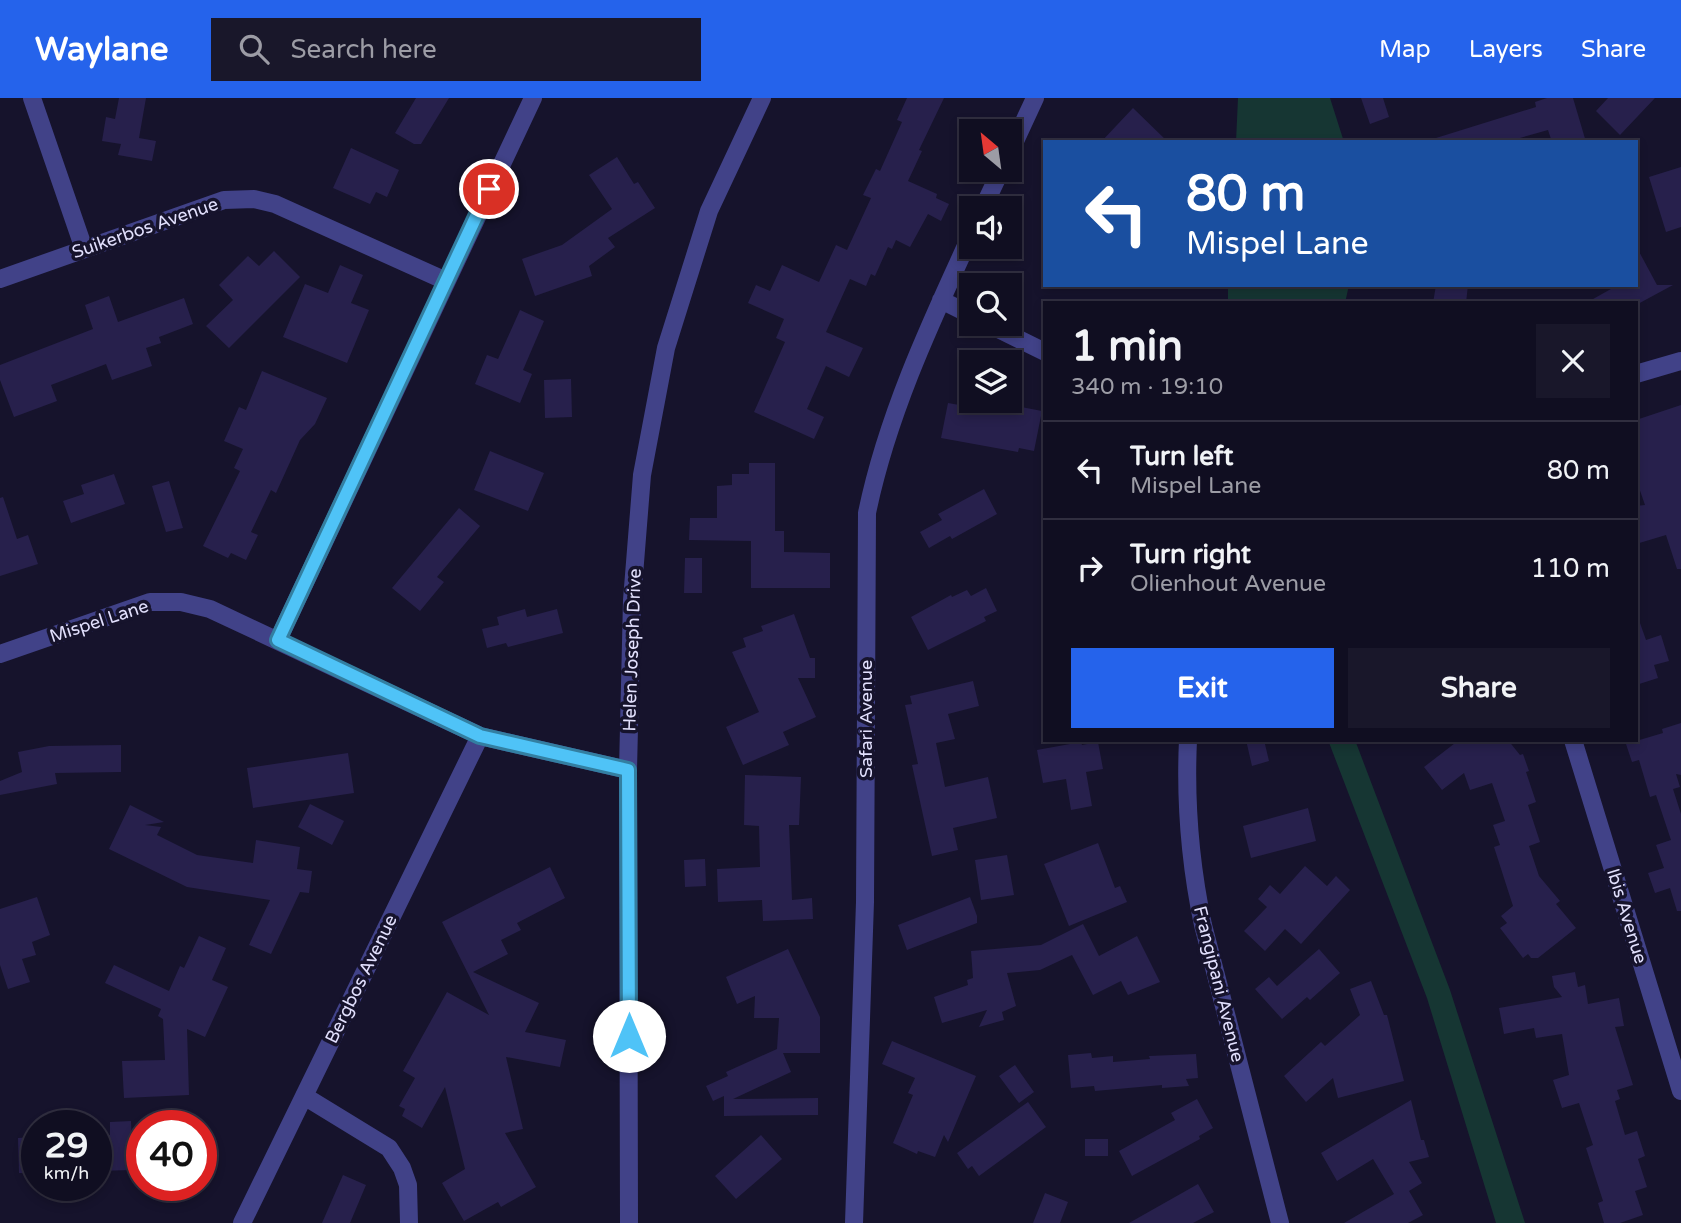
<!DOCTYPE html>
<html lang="en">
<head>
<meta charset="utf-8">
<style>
  body { margin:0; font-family:"Varela Round",sans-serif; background:#19172a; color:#f1f3f6; height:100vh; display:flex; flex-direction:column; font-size:26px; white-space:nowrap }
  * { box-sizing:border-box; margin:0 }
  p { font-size:23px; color:#9c9ca5 }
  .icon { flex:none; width:38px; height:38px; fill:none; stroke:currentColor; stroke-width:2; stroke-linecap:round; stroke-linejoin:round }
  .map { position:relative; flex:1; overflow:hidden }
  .details { position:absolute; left:1043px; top:203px; width:595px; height:441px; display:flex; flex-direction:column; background:#100e21; border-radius:0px; box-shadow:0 4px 10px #0003,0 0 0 2px #302e3f }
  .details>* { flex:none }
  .banner { position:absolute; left:1043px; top:42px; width:595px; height:147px; border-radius:0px; box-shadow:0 4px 10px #0003,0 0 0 2px #302e3f; background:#1a4fa0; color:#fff; overflow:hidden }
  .needle { width:46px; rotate:331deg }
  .fabs { position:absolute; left:959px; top:21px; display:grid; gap:14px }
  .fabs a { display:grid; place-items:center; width:63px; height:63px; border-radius:0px; background:#100e21; box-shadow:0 4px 10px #0003,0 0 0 2px #302e3f; font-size:35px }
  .speed { position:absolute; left:21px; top:1012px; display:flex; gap:14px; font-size:35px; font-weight:700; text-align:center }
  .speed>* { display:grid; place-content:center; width:91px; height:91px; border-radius:50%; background:#100e21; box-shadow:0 4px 10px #0003,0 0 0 2px #302e3f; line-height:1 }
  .speed small { font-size:18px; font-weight:400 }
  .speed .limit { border:10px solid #d22; background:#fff; color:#111 }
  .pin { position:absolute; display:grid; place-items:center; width:60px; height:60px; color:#fff; margin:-30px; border:4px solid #fff; border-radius:50%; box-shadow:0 2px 7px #0007 }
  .me { position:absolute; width:77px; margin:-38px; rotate:0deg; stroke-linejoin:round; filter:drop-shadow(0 0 5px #0008) }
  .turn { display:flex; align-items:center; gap:24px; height:147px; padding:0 28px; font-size:32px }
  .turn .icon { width:91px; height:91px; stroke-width:2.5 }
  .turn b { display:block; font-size:49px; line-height:60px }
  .round { display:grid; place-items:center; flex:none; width:74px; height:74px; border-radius:0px; background:#19172a }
  .overview { display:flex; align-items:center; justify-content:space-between; height:119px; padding:0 28px }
  h1 { font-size:42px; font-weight:800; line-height:52px }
  .primary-button { display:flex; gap:14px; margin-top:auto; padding:14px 28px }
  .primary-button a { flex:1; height:80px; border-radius:0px; background:#2563eb; color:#fff; font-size:28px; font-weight:800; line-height:80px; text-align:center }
  .primary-button a+a { background:#19172a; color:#f1f3f6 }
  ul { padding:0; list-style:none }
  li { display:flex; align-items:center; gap:21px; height:98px; padding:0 28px; border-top:2px solid #302e3f }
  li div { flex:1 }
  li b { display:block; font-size:26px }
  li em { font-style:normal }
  header { display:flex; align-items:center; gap:42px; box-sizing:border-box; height:98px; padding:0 35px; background:#2563eb; color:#fff }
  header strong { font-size:33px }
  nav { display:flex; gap:38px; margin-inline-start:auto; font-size:24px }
  .search { width:490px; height:63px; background:#19172a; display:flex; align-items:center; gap:18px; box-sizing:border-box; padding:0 24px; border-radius:0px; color:#9c9ca5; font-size:26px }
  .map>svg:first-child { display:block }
  .green { fill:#163633 }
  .building { fill:#27204c }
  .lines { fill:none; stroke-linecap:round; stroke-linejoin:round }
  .minor { stroke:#414288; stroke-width:18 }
  .tertiary { stroke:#414288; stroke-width:18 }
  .route-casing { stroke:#337fa1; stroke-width:18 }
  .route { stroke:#4fc3f7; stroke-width:12 }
  .labels { text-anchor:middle; stroke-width:7; stroke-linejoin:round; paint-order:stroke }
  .street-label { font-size:18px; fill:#e2e0fd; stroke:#16132c }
</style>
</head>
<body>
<header>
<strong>Waylane</strong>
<div class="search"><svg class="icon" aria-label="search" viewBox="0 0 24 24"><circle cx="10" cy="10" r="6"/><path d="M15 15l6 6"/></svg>Search here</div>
<nav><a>Map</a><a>Layers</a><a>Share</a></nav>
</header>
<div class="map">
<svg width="1681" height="1125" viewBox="0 0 1681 1125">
  <rect width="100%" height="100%" fill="#16132c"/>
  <path class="green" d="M1238,0H1330L1344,44H1236Z
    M1228,187H1349L1345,205H1228Z
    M1328,642H1355L1450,892L1525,1125H1496L1427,900Z"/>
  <path class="building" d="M119,0H146L139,40L156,43L152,63L118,57L121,46L102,43L106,19L115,21Z
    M416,0H449L421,46H414L395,35Z
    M907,0H944L919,52L922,53L908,83L937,96L936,100L949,106L941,123L928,116L910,149L896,142L892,151L888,149L875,178L871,176L866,188L850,181L826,234L863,250L849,279L826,268L807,311L824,319L814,341L754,314L785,244L776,240L784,221L748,205L756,187L770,193L782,167L819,184L836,147L847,152L871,100L863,97L876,71L880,73L902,24L897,22Z
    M1361,0H1383L1389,19L1370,26Z
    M1547,0H1573L1586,44H1552L1548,32L1506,44H1436V40L1536,9L1535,4Z
    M1608,0H1655L1620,37L1596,13Z
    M1133,10L1168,44H1101Z
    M351,50L399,72L387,99L376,94L370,106L333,90Z
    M617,59L634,86L638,84L655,110L608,140L615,149L589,168L592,178L535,198L522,161L562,147L612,111L589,77Z
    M1681,69V129L1666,134L1649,79Z
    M1636,148L1657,187H1673L1636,207V205H1586L1618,187H1636Z
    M274,153L300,179L229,250L206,228L233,202L219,187L248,158L259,168Z
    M340,167L363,177L351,205L369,212L347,265L283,239L305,186L328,195Z
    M1436,187H1468L1466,205H1433Z
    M109,198L118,224L184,200L193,226L159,239L161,245L146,250L152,268L112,282L106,266L51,287L57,303L14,319L0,282V267L93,231L85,207Z
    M520,212L544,223L523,272L532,276L520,305L475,286L487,257L498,261Z
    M262,273L327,300L315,326L300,342L276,395L271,392L251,434L258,437L246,462L231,455L228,460L203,448L240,373L234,370L243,351L224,343L239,309L246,312Z
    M571,281L572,319L545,320L544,282Z
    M990,303L1042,313L1034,353L1019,350L1018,354L941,340L948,305L988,312Z
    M1681,307V471H1677L1666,437L1636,446V408L1645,407L1636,381V322Z
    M490,353L544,375L528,413L474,392Z
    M749,365H775V433H784V454L830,455V490H751V443L689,442L690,420H717V388L732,387V376H749Z
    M114,376L125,406L71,425L63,403L84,396L81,387Z
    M169,383L183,430L166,434L152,388Z
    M984,391L997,416L952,441L950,438L929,450L920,434L942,422L938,416Z
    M3,399L17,441L28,437L38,466L0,478V400Z
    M459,410L480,428L437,479L444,484L420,513L392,490Z
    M685,460H702V495H684Z
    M986,490L997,513L984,519L986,523L928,552L911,519L951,497L952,499L967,492L971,498Z
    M525,511L527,519L557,511L563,535L508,549L506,545L487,550L482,531L499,527L497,519Z
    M794,516L810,560H815V580H798L816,619L783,634L789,647L743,667L726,629L759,614L732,554L746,549L743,540L763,533L761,528Z
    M1636,525H1640L1646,542L1661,537L1669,563L1654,567L1658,580L1636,587Z
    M973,583L979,608L948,616L955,641L936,645L945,689L988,679L997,720L953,730L958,752L932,758L912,667L918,666L905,607L912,606L910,598Z
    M1681,625V677L1676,676L1680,689L1673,691L1681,716V813H1677L1670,790L1655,795L1648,775L1664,770L1656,747L1671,742L1656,697L1650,699L1639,662L1632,664L1626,646L1663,635L1662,631Z
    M1246,642H1264L1269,663L1252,668Z
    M1459,642H1508L1520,657L1523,656L1529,673L1526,674L1536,704L1528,707L1540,744L1529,748L1539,778L1560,803L1556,806L1576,830L1538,860H1531L1528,856L1523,860L1500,830L1507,825L1501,818L1513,808L1494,749L1500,747L1493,727L1505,723L1492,685L1470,692L1464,675L1442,692L1424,669Z
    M1081,644L1082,647L1098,644L1103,671L1086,674L1092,708L1071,712L1066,681L1043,685L1037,652Z
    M121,647V674L55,675L57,686L0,697V683L22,674L18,654L49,648Z
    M348,655L354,695L253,710L247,670Z
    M745,677L801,679L799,727H789L792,802L812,800L813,821L763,823L762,802L718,804L717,771L760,769L759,728L744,727Z
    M310,706L344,723L332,747L298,729Z
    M130,707L164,724L145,727L161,729L157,737L197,757L253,765L256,742L300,749L297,771L312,773L309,795L300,794L271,856L249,847L270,802L187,789L109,751Z
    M1308,710L1316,743L1251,760L1243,728Z
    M1098,745L1115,790L1120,788L1127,804L1069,828L1044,766Z
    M1007,757L1014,797L981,802L975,762Z
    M705,761L706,788L685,789L684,762Z
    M1305,768L1327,788L1336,778L1350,792L1301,846L1285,831L1265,853L1244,833L1267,809L1258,801L1270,787L1280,796Z
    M550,769L565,800L517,825L521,832L501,842L508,856L473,874L539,905L525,934L566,942L560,969L506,959L523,1031L505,1035L536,1089L501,1109L498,1104L464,1123L442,1085L465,1071L445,989L422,1030L402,1018L405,1011L399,1008L415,980L403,973L447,894L489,917L442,824Z
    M37,799L50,837L32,844L36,857L22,861L30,884L8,891L0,867V811Z
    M970,799L977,818V825L907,852L898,827Z
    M1083,826L1099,858L1137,838L1160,884L1128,897L1121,883L1093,897L1072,857L1040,872L1007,875L1016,908L1002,914L1004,922L979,929L987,912L942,925L934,899L968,887L967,882L973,880L971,853L1041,847Z
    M199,838L226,850L212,882L228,889L205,939L187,931L189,997L124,1000L122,963L165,962L163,921L158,918L161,911L105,885L114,867L169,893L180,868L184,870Z
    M788,851L820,919V955H783L791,974L733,1001L818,1000V1017L724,1018V998L713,1003L706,988L728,978L726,974L777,951L779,920H754L755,898L737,906L726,879Z
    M1319,851L1340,875L1310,902L1307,899L1282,921L1255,891L1269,879L1277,888Z
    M1575,874L1578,889L1585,887L1588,906L1619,900L1624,928L1615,929L1633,987L1617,992L1620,1001L1615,1003L1625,1037L1637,1033L1645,1058L1638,1061L1647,1089L1635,1093L1643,1117L1620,1125H1604L1598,1105L1603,1103L1586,1050L1593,1047L1579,1005L1562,1010L1553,982L1569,977L1562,936L1536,940L1534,930L1504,936L1499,910L1562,899L1554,889L1552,878Z
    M1371,883L1384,917H1387L1404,983L1338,1000L1333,980L1306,1004L1284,978L1321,944L1325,948L1360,917L1350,891Z
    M892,943L976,978L948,1044L944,1037L935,1059L918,1053L917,1056L893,1045L913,997L908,995L915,980L882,966Z
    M1091,955L1092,960L1113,958V964L1150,961L1149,958L1196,956L1198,980L1186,981L1189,988L1162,990V987L1095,993L1094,988L1071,990L1068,957Z
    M1015,967L1034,994L1019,1005L999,978Z
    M1197,1001L1213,1030L1199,1038L1200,1041L1132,1078L1119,1053L1175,1022L1171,1015Z
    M1411,1002L1421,1042H1424L1429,1059L1409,1064L1422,1085L1409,1093L1423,1117L1408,1125H1344L1394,1096L1373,1061L1337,1083L1321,1055Z
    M1028,1004L1046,1029L979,1078L972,1068L968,1071L957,1055Z
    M131,1023L133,1072L96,1073V1037H110V1024Z
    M761,1037L782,1061L736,1101L715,1078Z
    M37,1039V1075H19L18,1040Z
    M1085,1041H1108V1058H1085Z
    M343,1077L366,1087L350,1125H322Z
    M1198,1086L1214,1114L1193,1125H1129Z
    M1045,1095L1068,1104L1060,1125H1033Z"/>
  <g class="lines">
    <path class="minor" d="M32,0L84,151
      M1010,54L1035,0
      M983,110L1001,72
      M0,181L224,102L254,101L275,106L446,183
      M941,202L971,217
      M988,226L1045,254
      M1636,276L1681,263
      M278,542L533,0
      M0,556L150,504H181L210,511L480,638L628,672
      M1188,642C1185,706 1190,765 1203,827L1280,1125
      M1573,642L1681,993
      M304,998L389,1050L402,1070L408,1087L409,1125
      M242,1125L480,638
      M854,1125L865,804L867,415C887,318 930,226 971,137"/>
    <path class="tertiary" d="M629,1125L628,672L632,502L642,377L666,250L709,113L762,0"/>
  </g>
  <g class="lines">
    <g class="route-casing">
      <path id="route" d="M489,91L278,542L480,638L628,672L629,938"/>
    </g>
    <use href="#route" class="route"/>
  </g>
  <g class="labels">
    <g class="street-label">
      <text transform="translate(145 130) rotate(-19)" y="6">Suikerbos Avenue</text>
      <text transform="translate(99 523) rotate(-18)" y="6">Mispel Lane</text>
      <text transform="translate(632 552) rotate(-88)" y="6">Helen Joseph Drive</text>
      <text transform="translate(866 621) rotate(-90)" y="6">Safari Avenue</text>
      <text transform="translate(1627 818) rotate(73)" y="6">Ibis Avenue</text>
      <text transform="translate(361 881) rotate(-64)" y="6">Bergbos Avenue</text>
      <text transform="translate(1219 886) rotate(76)" y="6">Frangipani Avenue</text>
    </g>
  </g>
</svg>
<div class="fabs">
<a><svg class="needle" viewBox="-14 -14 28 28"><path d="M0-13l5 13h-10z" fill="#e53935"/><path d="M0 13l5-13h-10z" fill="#9c9ca5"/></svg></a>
<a><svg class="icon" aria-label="sound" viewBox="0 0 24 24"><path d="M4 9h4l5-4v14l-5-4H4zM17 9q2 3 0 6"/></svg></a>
<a><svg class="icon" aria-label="search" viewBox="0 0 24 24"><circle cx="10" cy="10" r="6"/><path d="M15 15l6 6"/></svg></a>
<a><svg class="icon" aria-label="layers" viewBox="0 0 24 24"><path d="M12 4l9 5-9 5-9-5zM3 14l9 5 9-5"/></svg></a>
</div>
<div class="speed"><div>29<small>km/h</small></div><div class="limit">40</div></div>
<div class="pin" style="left:489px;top:91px;background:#d93025"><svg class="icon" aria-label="arrive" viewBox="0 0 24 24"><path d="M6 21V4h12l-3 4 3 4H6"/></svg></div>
<svg class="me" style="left:629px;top:938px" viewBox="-20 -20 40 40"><circle r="19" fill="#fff"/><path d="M0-13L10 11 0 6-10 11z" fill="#4fc3f7"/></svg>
<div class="banner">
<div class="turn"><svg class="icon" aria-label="left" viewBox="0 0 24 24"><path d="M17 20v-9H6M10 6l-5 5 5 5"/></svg><div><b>80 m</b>Mispel Lane</div></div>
</div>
<section class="details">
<div class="overview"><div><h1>1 min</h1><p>340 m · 19:10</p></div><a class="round"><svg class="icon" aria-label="close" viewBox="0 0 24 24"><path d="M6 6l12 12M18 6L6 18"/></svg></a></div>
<ul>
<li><svg class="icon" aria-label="left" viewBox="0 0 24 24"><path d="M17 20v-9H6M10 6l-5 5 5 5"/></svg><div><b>Turn left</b><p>Mispel Lane</p></div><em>80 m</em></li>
<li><svg class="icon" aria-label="right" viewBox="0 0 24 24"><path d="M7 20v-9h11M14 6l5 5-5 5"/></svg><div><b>Turn right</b><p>Olienhout Avenue</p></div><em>110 m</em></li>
</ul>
<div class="primary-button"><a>Exit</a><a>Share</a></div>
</section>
</div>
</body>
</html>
